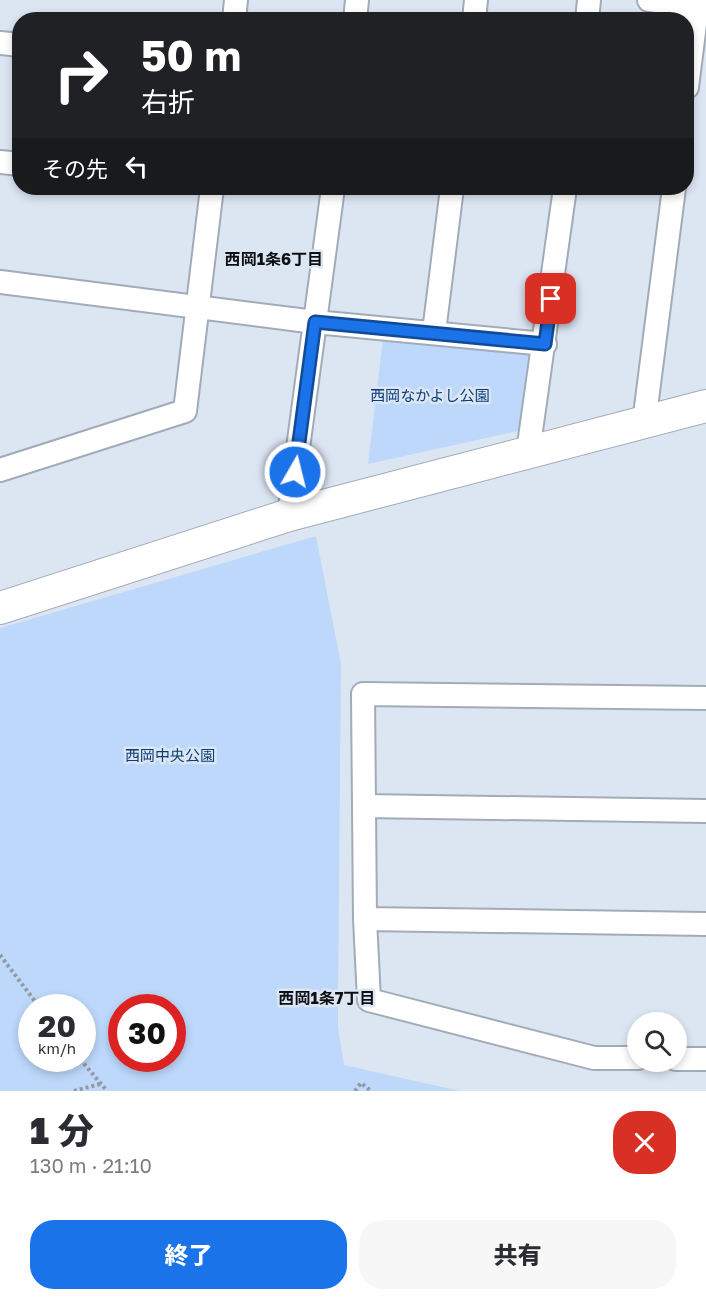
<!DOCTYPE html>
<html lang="ja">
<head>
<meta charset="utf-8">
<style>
  body { margin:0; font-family:"Golos Text","Noto Sans JP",sans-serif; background:#f7f7f7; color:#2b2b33; height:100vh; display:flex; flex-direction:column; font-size:22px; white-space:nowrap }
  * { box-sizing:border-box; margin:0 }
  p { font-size:20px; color:#7c7c81 }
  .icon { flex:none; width:33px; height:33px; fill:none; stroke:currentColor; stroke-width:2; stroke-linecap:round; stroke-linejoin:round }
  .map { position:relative; height:1091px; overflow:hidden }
  .drawer { display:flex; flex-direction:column; background:#fff; flex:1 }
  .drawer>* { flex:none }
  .top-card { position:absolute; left:12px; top:12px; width:682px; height:183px; border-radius:24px; box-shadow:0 3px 9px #0003; background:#202124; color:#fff; overflow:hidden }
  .fabs { position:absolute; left:627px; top:1012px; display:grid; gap:12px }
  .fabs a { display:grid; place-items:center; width:60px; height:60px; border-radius:50%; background:#fff; box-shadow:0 3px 9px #0003; font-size:30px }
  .speed { position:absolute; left:18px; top:994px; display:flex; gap:12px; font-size:30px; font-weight:700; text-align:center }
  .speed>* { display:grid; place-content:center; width:78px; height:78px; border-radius:50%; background:#fff; box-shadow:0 3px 9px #0003; line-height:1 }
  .speed small { font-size:15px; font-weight:400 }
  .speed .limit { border:9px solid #d22; background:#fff; color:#111 }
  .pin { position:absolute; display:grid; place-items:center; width:51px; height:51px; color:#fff; margin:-26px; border-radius:12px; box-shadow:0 3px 9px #0006 }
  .me { position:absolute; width:66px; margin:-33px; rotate:8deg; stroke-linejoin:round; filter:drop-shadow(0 0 4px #0008) }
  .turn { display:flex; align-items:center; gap:21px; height:126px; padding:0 30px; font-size:27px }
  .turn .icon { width:78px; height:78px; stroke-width:2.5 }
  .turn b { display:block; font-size:42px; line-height:51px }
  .then { display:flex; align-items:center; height:57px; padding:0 30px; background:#0003; gap:12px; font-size:22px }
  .round { display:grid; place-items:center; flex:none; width:63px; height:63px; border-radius:24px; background:#f7f7f7 }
  .summary { display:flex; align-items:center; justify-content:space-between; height:102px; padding:0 30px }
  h1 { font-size:36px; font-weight:800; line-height:45px }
  .action { display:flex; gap:12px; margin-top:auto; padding:12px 30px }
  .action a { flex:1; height:69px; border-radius:24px; background:#1a73e8; color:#fff; font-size:24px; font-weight:800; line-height:69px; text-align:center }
  .action a+a { background:#f7f7f7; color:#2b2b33 }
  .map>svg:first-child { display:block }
  .green { fill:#bdd8fb; fill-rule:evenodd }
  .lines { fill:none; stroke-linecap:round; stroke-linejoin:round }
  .street-casing { stroke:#a2abb8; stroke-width:26 }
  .secondary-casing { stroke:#a2abb8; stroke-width:34 }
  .path { stroke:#9299a3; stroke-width:4; stroke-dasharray:3 3; stroke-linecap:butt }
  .street { stroke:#fff; stroke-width:22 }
  .secondary { stroke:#fff; stroke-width:32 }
  .route-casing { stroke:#114b97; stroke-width:15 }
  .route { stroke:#1a73e8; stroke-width:10 }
  .labels { text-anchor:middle; stroke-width:5; stroke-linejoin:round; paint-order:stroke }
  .park-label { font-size:15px; fill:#0a3d78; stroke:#dce6f3 }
  .neighbourhood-label { font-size:16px; font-weight:bold; fill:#0c0f13; stroke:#dce6f3 }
</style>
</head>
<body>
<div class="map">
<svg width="706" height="1091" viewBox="0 0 706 1091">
  <rect width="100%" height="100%" fill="#dce6f3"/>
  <path class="green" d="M383,339L529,353L522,430L368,464Z
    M316,536L341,664L338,1002V1028L344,1065L460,1091H0V628ZM32,1008H82V1059H32ZM122,1008H172V1059H122Z"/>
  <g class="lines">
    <g class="street-casing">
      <path id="street" d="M649,0L706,9
        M234,20L236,0
        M355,20L357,0
        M474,20L476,0
        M587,20L589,0
        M0,43L20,45
        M687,87L698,0
        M0,162L20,164
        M0,282L315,322L545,344
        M434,332L452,188
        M644,423L674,188
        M528,452L565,188
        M0,470L185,411L212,188
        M289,515L333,188
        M364,806L706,811
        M365,919L706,924
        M638,1058H594L369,1000L365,919L363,694L706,698
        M676,1059H706"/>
    </g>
    <g class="secondary-casing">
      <path id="secondary" d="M0,608L289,515L706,406"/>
    </g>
    <path class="path" d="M0,955L40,1008
      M80,1059L107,1091
      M74,1091L100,1084
      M355,1091L361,1083L371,1091"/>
    <use href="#street" class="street"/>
    <use href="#secondary" class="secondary"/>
  </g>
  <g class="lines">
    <g class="route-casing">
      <path id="route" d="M295,472L315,322L545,344L551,299"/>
    </g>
    <use href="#route" class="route"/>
  </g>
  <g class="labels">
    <g class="park-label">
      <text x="430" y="401">西岡なかよし公園</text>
      <text x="170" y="761">西岡中央公園</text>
    </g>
    <g class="neighbourhood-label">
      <text x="274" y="265">西岡1条6丁目</text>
      <text x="327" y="1004">西岡1条7丁目</text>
    </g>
  </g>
</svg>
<div class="fabs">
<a><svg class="icon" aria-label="search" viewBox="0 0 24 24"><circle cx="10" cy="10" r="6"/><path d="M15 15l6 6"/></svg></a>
</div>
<div class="speed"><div>20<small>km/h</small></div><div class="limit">30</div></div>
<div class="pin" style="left:551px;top:299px;background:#d93025"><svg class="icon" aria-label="arrive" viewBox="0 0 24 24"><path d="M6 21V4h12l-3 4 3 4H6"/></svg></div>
<svg class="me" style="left:295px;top:472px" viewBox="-20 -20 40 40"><circle r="17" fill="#1a73e8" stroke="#fff" stroke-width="3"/><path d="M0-11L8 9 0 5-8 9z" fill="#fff"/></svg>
<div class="top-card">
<div class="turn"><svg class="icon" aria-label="right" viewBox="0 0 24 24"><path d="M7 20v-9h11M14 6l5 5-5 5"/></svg><div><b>50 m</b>右折</div></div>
<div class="then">その先<svg class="icon" aria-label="left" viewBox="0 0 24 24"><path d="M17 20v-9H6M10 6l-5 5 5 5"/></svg></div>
</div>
</div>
<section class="drawer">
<div class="summary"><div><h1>1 分</h1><p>130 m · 21:10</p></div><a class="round" style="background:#d93025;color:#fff"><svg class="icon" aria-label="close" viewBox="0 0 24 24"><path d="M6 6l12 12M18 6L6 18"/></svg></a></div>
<div class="action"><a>終了</a><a>共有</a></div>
</section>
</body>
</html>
